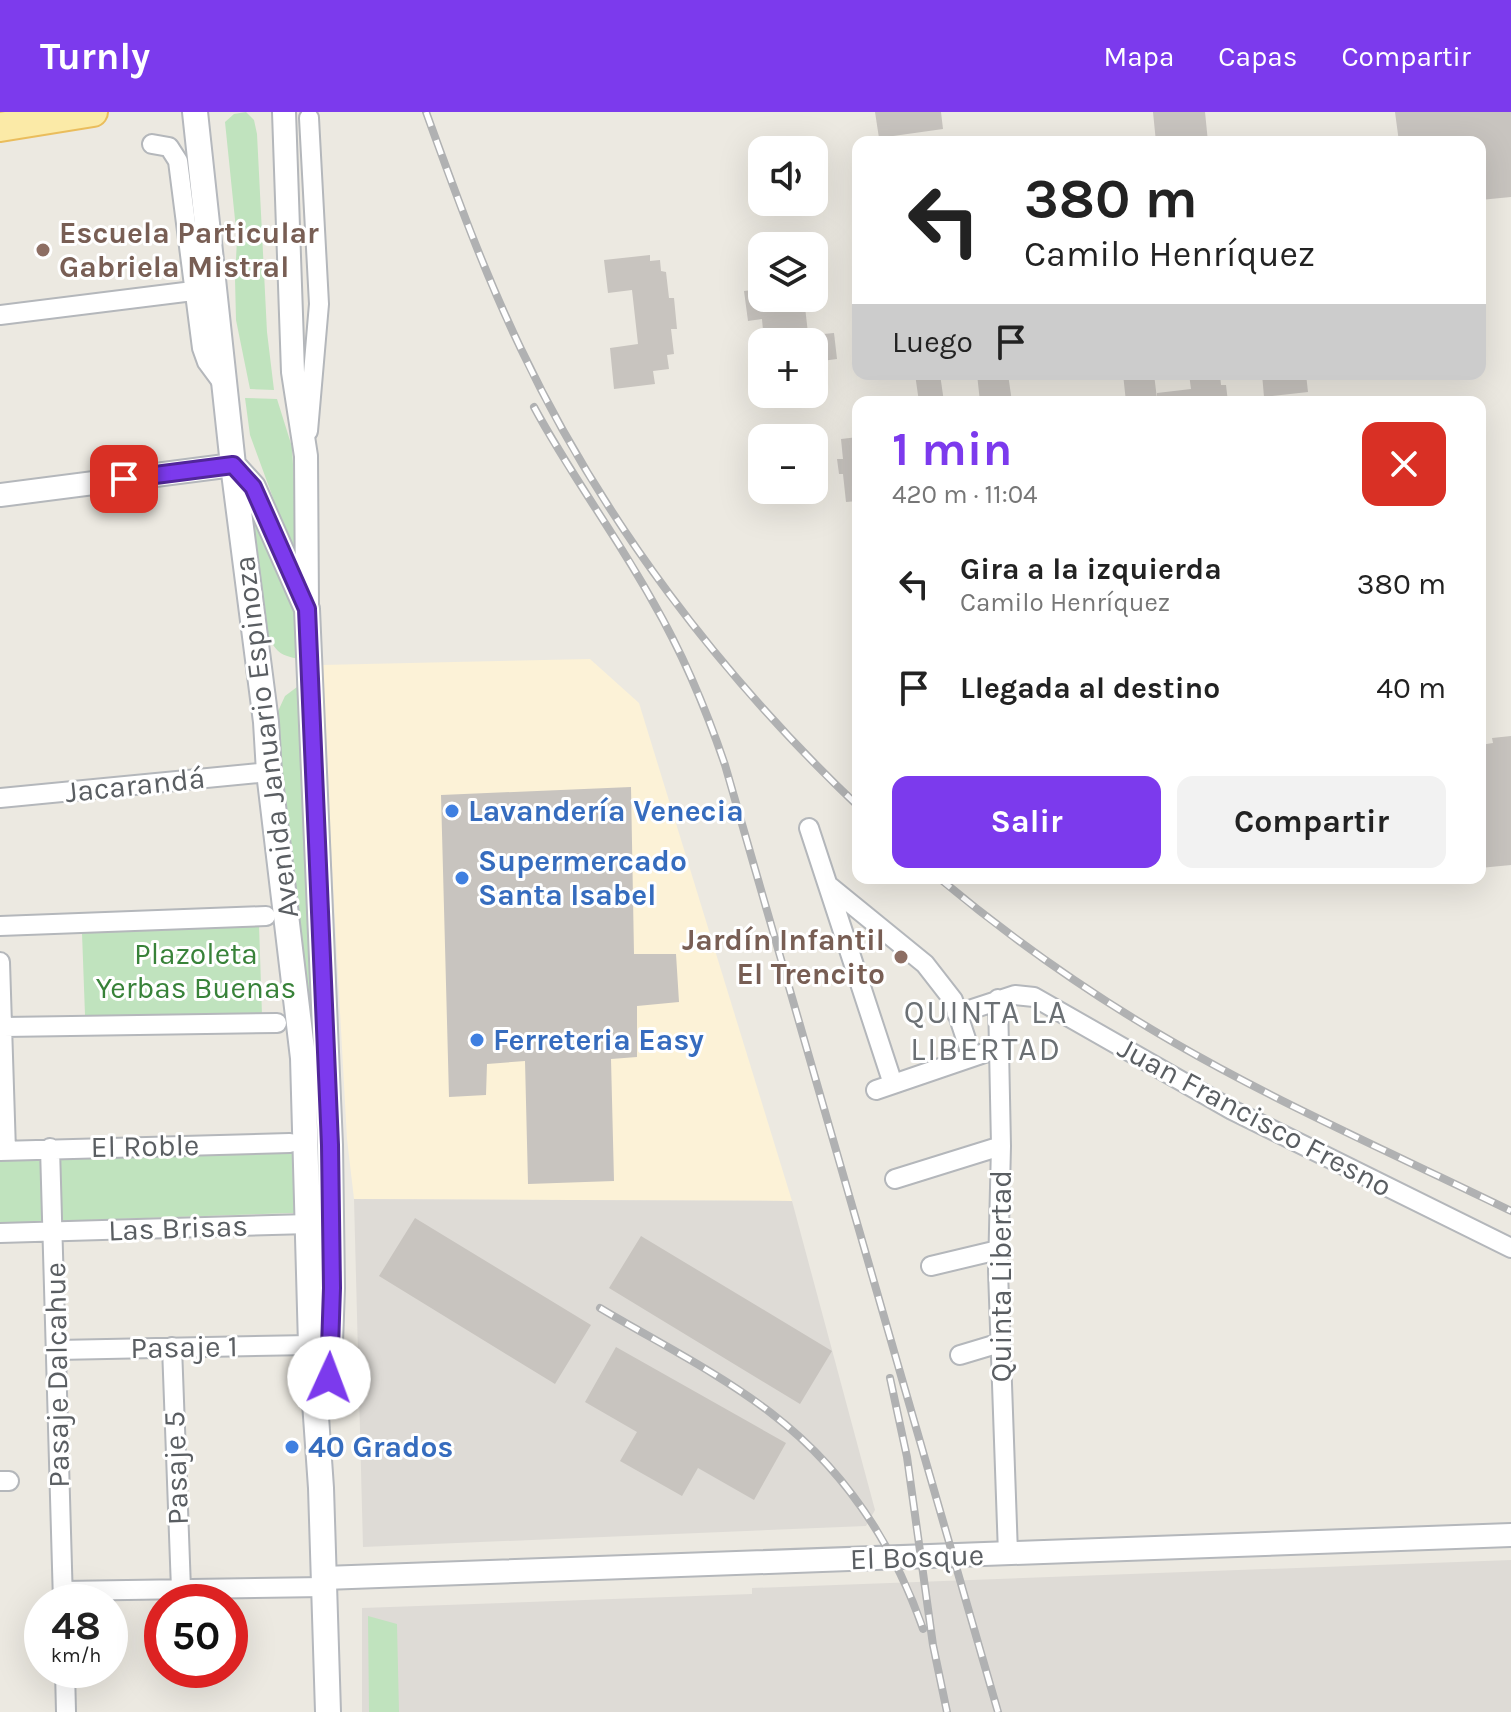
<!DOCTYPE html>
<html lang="es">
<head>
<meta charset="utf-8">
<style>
  body { margin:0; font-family:Karla,sans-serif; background:#f2f2f2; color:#222; height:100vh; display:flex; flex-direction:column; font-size:30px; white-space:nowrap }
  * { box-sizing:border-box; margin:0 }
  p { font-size:26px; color:#767676 }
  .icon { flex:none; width:44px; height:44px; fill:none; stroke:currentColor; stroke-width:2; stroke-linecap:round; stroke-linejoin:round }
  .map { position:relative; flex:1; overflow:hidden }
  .panel { position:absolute; left:852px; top:284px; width:634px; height:488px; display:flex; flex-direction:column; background:#fff; border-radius:16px; box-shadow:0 8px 32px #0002 }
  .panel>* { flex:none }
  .hud { position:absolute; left:852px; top:24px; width:634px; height:244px; border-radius:16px; box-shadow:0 8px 32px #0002; background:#fff; color:#222; overflow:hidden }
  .buttons { position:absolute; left:748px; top:24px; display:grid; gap:16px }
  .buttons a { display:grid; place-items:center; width:80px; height:80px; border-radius:16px; background:#fff; box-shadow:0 8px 32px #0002; font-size:40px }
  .speed { position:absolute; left:24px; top:1472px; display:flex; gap:16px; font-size:40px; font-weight:700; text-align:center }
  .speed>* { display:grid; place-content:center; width:104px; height:104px; border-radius:50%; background:#fff; box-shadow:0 8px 32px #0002; line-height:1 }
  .speed small { font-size:20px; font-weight:400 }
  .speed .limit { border:12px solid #d22; background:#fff; color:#111 }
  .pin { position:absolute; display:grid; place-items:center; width:68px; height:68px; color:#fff; margin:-34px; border-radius:16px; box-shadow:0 4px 12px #0006 }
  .me { position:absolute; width:88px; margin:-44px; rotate:2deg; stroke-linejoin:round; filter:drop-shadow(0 0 6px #0008) }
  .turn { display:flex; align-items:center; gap:28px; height:168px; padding:0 40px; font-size:36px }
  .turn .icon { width:104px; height:104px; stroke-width:2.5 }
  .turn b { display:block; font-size:56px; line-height:68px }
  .then { display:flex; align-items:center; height:76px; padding:0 40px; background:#0003; gap:16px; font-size:30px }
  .round { display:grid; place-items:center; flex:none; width:84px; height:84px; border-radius:16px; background:#f2f2f2 }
  .head { display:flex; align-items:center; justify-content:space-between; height:136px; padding:0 40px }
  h1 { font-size:48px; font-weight:700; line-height:60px; color:#7c3aed }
  .action { display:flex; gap:16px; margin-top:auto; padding:16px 40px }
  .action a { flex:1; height:92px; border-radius:16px; background:#7c3aed; color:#fff; font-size:32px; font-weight:700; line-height:92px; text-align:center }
  .action a+a { background:#f2f2f2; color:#222 }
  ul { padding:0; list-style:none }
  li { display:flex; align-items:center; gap:24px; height:104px; padding:0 40px }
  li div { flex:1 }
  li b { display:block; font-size:30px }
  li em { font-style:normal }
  header { display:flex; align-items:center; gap:48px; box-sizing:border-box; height:112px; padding:0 40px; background:#7c3aed; color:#fff }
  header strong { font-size:38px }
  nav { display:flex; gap:44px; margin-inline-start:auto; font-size:28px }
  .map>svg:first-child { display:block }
  .commercial { fill:#fcf2d7 }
  .industrial { fill:#dedbd6 }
  .green { fill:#c0e3be }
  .building { fill:#c8c4bf }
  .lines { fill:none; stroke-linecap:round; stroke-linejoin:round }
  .minor-casing { stroke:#b4b7bb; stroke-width:22 }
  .tertiary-casing { stroke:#b4b7bb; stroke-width:26 }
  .secondary-casing { stroke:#b5b8bd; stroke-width:28 }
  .primary-casing { stroke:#eabd5c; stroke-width:32 }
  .minor { stroke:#fff; stroke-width:18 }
  .tertiary { stroke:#fff; stroke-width:22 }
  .secondary { stroke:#fff; stroke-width:24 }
  .primary { stroke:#fbeaa7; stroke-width:28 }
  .rail-casing { stroke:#b0b1b2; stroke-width:8 }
  .rail { stroke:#fff; stroke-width:5; stroke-dasharray:15; stroke-linecap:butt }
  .route-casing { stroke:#51269a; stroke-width:20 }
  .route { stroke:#7c3aed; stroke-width:14 }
  .education-dot { fill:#8d6e63; stroke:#fff; stroke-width:3 }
  .shop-dot { fill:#3f7fe0; stroke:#fff; stroke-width:3 }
  .labels { text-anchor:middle; stroke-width:6; stroke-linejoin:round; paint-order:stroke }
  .education-label { font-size:30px; font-weight:bold; fill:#785e54; stroke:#fff; text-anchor:start }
  .street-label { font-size:30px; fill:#5a5e62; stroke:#fff }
  .shop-label { font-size:30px; font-weight:bold; fill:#366cbe; stroke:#fff; text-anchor:start }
  .park-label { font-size:30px; fill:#388239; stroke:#fff }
  .neighbourhood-label { font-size:32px; letter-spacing:2px; fill:#6b7074; stroke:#fff }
</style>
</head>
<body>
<header>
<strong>Turnly</strong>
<nav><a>Mapa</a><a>Capas</a><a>Compartir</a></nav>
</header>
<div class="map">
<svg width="1511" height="1600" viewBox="0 0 1511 1600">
  <rect width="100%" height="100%" fill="#ece9e1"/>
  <path class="commercial" d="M590,547L639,591L792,1089L354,1087L347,1027L321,553Z"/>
  <path class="industrial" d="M354,1087L792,1089L875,1398L866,1414L363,1435Z
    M1511,1448V1600H362V1496L752,1482V1476Z"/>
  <path class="green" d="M246,0L254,8L257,22L267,220L274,278L250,277L236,208L235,167L237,127L225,10L234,2Z
    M245,286L277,287L292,335L299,457L250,323Z
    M245,368C269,427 298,484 301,547C277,544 274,537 265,516Z
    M301,572L316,915L308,894L274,608L285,584Z
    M259,813L262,903H85L82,821Z
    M292,1038L294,1101L0,1111V1048Z
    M368,1504L397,1512L399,1600H369Z"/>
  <path class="building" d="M875,0H941L943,17L879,26Z
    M1153,0H1205L1208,30H1156Z
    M1395,0H1511V85L1480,88V30H1399Z
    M650,143V149L660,148L661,159L666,160L669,186H674L677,217H671L674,242L667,243L669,257L653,259L655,272L614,277L610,236L638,232L632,178L608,181L604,148Z
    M762,177V186H804L809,230H764L762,207L748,209L744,179Z
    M834,221L837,247L814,250V223Z
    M915,262H940L944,290H919Z
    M977,262H1008L1012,290H980Z
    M1123,262H1154L1157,287V281L1191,277L1189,262H1220L1221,273H1226L1228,290H1126Z
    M1262,262H1306L1308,280L1264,285Z
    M858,325V389L846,390L843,362H839L837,347H843L841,327Z
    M1511,624V753L1480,756V633L1493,631L1492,626Z
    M631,675L634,842H676L679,890L637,894V945L611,947L614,1069L528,1072L525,949L487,952L486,983L449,985L441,683Z
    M415,1106L591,1213L555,1272L379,1164Z
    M641,1124L832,1239L800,1292L609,1176Z
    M616,1235L786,1331L754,1388L698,1356L682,1384L620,1349L637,1320L585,1290Z"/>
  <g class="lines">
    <g class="minor-casing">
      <path id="minor" d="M152,32L169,35L178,49L202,236L207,250L224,273
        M0,203L193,179
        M308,319L319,192L309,6
        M0,686L269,660
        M809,716L893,972
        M828,773L925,852L953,888L972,945
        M0,814L266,804
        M0,850L6,1039
        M998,887L1001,1034L998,1159L1008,1442
        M957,902L1015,883L1034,885L1232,998L1511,1136
        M4,915L277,911
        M876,978L999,936
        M50,1036L63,1490
        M0,1039L290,1031
        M895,1067L1001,1034
        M0,1121L309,1112
        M931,1154L998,1138
        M172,1235L181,1477
        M57,1238L311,1233
        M960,1243L1000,1231
        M0,1369H9
        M63,1479L324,1475
        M65,1558L66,1600"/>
    </g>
    <g class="tertiary-casing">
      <path id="tertiary" d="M284,0L293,260L306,344L307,494
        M0,383L233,353
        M324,1466L1511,1423"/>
    </g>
    <g class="secondary-casing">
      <path id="secondary" d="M195,0L233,353L266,610L269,660L303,946L311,1233L321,1376L328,1600
        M233,353L253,375L307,497L330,1033L332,1176L328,1286"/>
    </g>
    <g class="primary-casing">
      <path id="primary" d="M0,15L93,0"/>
    </g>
    <use href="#minor" class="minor"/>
    <use href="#tertiary" class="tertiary"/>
    <use href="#secondary" class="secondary"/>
    <use href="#primary" class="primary"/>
    <g class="rail-casing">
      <path id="rail" d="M426,0C455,80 484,160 521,237C602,408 721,564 858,694
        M534,295C570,362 616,423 653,490C683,542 706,597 725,653L998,1600
        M939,766C1012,827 1090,882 1173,930C1282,993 1398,1044 1511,1099
        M600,1196C657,1230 719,1261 771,1301C844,1357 893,1431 923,1517
        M890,1266L907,1345L933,1533L947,1600"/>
    </g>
    <use href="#rail" class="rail"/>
  </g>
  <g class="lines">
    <g class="route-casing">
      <path id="route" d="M124,367L233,353L253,375L307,497L330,1033L332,1176L329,1266"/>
    </g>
    <use href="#route" class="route"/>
  </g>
  <g class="education-dot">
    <circle cx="43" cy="138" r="8"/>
    <circle cx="901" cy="845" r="8"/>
  </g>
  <g class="shop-dot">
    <circle cx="452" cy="699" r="8"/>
    <circle cx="462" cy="766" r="8"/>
    <circle cx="477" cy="928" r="8"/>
    <circle cx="292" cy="1335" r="8"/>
  </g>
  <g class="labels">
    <g class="education-label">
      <text x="59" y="131">Escuela Particular<tspan x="59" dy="34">Gabriela Mistral</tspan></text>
      <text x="885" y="838" text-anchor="end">Jardín Infantil<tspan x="885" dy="34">El Trencito</tspan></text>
    </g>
    <g class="street-label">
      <text transform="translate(266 625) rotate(-97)" y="10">Avenida Januario Espinoza</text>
      <text transform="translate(135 673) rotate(-6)" y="10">Jacarandá</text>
      <text transform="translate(1255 1005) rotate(28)" y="10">Juan Francisco Fresno</text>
      <text transform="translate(145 1034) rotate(-1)" y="10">El Roble</text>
      <text transform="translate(178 1116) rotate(-2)" y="10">Las Brisas</text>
      <text transform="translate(1001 1164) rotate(-90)" y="10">Quinta Libertad</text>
      <text transform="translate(184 1235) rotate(-1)" y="10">Pasaje 1</text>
      <text transform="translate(57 1263) rotate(-91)" y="10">Pasaje Dalcahue</text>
      <text transform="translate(176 1356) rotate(-92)" y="10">Pasaje 5</text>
      <text transform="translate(917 1445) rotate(-2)" y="10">El Bosque</text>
    </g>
    <g class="shop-label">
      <text x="468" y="709">Lavandería Venecia</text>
      <text x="478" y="759">Supermercado<tspan x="478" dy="34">Santa Isabel</tspan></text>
      <text x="493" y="938">Ferreteria Easy</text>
      <text x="308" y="1345">40 Grados</text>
    </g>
    <g class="park-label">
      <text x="196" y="852">Plazoleta<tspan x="196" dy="34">Yerbas Buenas</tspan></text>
    </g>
    <g class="neighbourhood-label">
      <text x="986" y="911">QUINTA LA<tspan x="986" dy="37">LIBERTAD</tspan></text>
    </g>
  </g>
</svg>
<div class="buttons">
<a><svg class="icon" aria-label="sound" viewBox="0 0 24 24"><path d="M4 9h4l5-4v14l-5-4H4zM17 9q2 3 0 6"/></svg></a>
<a><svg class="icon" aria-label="layers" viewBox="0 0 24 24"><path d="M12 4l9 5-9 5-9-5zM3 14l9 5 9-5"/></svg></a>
<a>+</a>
<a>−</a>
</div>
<div class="speed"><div>48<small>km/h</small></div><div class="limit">50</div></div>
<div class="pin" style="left:124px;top:367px;background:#d93025"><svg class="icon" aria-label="arrive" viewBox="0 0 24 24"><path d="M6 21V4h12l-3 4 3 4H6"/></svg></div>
<svg class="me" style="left:329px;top:1266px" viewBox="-20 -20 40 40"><circle r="19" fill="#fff"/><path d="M0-13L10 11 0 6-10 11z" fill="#7c3aed"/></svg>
<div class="hud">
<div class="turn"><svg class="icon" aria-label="left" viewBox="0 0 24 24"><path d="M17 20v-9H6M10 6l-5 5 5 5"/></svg><div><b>380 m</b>Camilo Henríquez</div></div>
<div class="then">Luego<svg class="icon" aria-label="arrive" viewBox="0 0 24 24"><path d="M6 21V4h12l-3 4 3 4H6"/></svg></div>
</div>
<section class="panel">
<div class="head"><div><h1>1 min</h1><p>420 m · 11:04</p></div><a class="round" style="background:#d93025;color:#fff"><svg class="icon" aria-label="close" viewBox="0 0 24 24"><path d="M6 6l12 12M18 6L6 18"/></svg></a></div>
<ul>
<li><svg class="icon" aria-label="left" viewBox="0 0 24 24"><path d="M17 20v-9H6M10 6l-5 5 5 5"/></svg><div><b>Gira a la izquierda</b><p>Camilo Henríquez</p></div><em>380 m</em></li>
<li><svg class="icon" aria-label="arrive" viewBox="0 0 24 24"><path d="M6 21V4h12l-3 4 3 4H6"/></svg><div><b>Llegada al destino</b></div><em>40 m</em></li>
</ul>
<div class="action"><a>Salir</a><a>Compartir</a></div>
</section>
</div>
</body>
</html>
